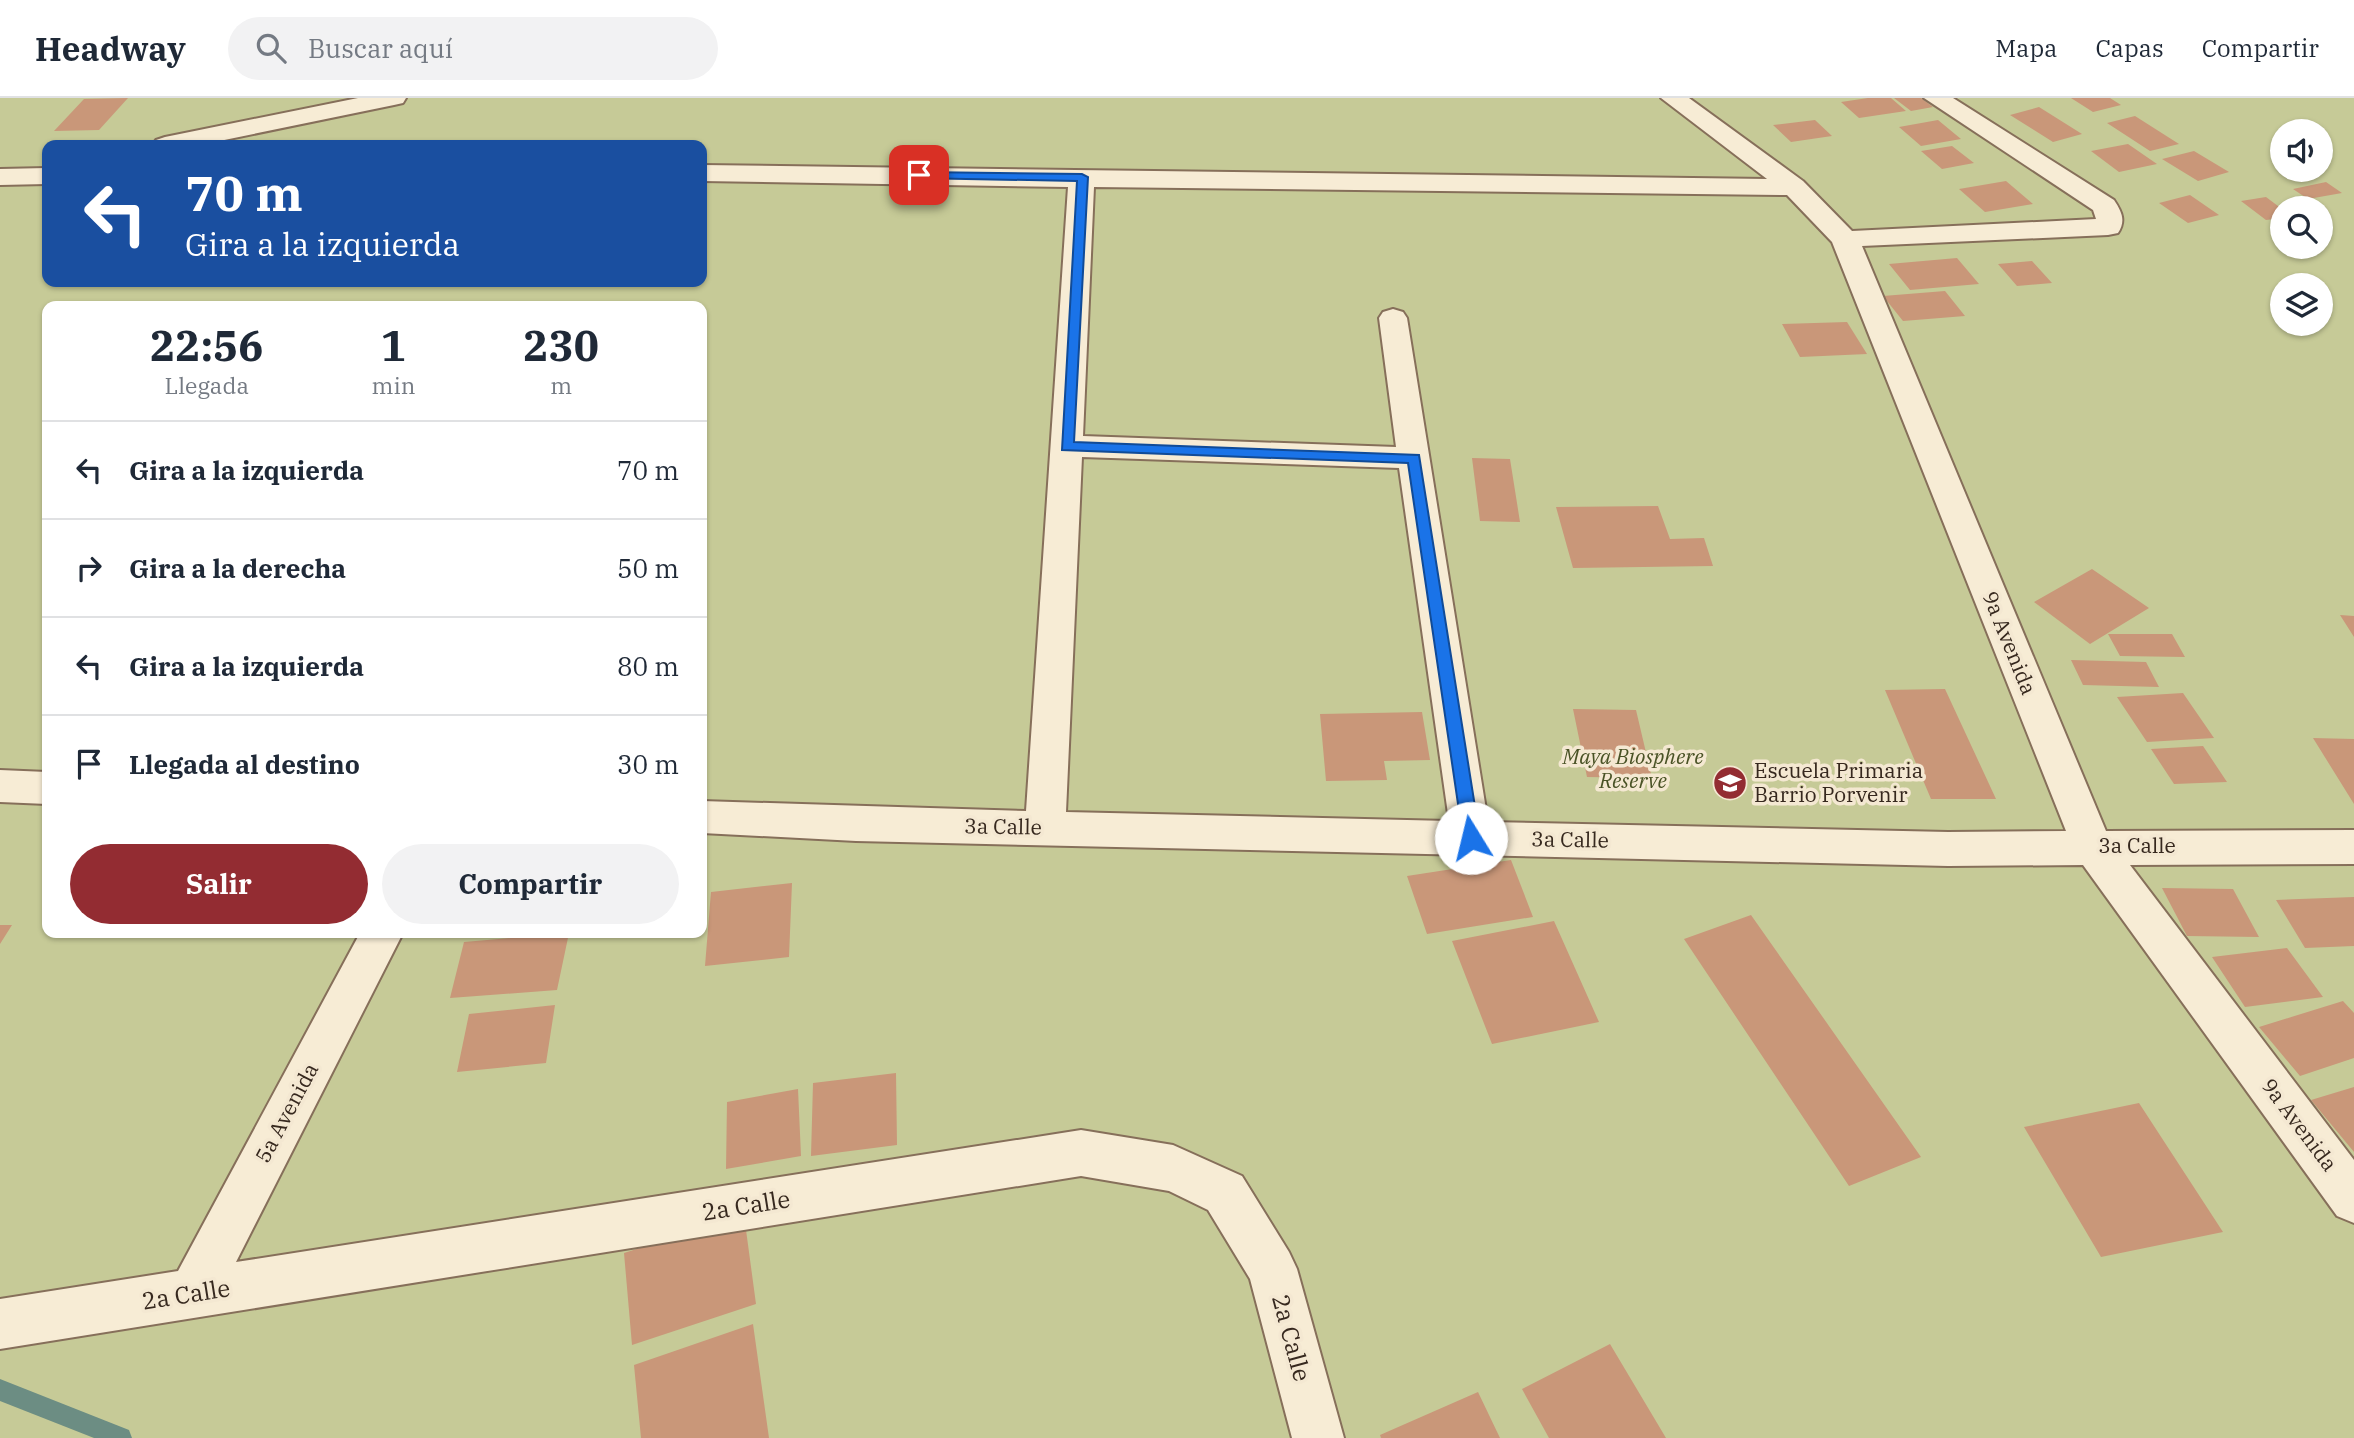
<!DOCTYPE html>
<html lang="es">
<head>
<meta charset="utf-8">
<style>
  body { margin:0; font-family:"IBM Plex Serif",serif; background:#f2f2f3; color:#1f2937; height:100vh; display:flex; flex-direction:column; font-size:26px; white-space:nowrap }
  * { box-sizing:border-box; margin:0 }
  p { font-size:23px; color:#747a83 }
  .icon { flex:none; width:38px; height:38px; fill:none; stroke:currentColor; stroke-width:2; stroke-linecap:round; stroke-linejoin:round }
  .map { position:relative; flex:1; overflow:hidden }
  .drawer { position:absolute; left:42px; top:203px; width:665px; height:637px; display:flex; flex-direction:column; background:#fff; border-radius:14px; box-shadow:0 2px 5px #0004 }
  .drawer>* { flex:none }
  .guide { position:absolute; left:42px; top:42px; width:665px; height:147px; border-radius:14px; box-shadow:0 2px 5px #0004; background:#1a4fa0; color:#fff; overflow:hidden }
  .tools { position:absolute; left:2270px; top:21px; display:grid; gap:14px }
  .tools a { display:grid; place-items:center; width:63px; height:63px; border-radius:50%; background:#fff; box-shadow:0 2px 5px #0004; font-size:35px }
  .pin { position:absolute; display:grid; place-items:center; width:60px; height:60px; color:#fff; margin:-30px; border-radius:14px; box-shadow:0 4px 10px #0006 }
  .me { position:absolute; width:77px; margin:-38px; rotate:351deg; stroke-linejoin:round; filter:drop-shadow(0 0 5px #0008) }
  .turn { display:flex; align-items:center; gap:24px; height:147px; padding:0 28px; font-size:32px }
  .turn .icon { width:91px; height:91px; stroke-width:2.5 }
  .turn b { display:block; font-size:49px; line-height:60px }
  .eta { display:flex; justify-content:space-evenly; align-items:center; height:119px; text-align:center }
  .eta b { font-size:42px; font-weight:800; line-height:49px }
  .button { display:flex; gap:14px; margin-top:auto; padding:14px 28px }
  .button a { flex:1; height:80px; border-radius:42px; background:#932c32; color:#fff; font-size:28px; font-weight:800; line-height:80px; text-align:center }
  .button a+a { background:#f2f2f3; color:#1f2937 }
  ul { padding:0; list-style:none }
  li { display:flex; align-items:center; gap:21px; height:98px; padding:0 28px; border-top:2px solid #e0e1e3 }
  li div { flex:1 }
  li b { display:block; font-size:26px }
  li em { font-style:normal }
  header { display:flex; align-items:center; gap:42px; box-sizing:border-box; height:98px; padding:0 35px; background:#fff; border-bottom:2px solid #e0e1e3 }
  header strong { font-size:33px }
  nav { display:flex; gap:38px; margin-inline-start:auto; font-size:24px }
  .search { width:490px; height:63px; background:#f2f2f3; display:flex; align-items:center; gap:18px; box-sizing:border-box; padding:0 24px; border-radius:38px; color:#747a83; font-size:26px }
  .map>svg:first-child { display:block }
  .green { fill:#c6ca97; fill-rule:evenodd }
  .lines { fill:none; stroke-linecap:round; stroke-linejoin:round }
  .stream { fill:#6c8d83; fill-rule:evenodd }
  .building { fill:#c99779 }
  .minor-casing { stroke:#866f5a; stroke-width:4 }
  .minor { fill:#f7ecd5; fill-rule:evenodd }
  .route { fill:#1a73e8; stroke:#114b97; stroke-width:2 }
  .labels { text-anchor:middle; stroke-width:7; stroke-linejoin:round; paint-order:stroke }
  .street-label { font-size:21px; fill:#36281e; stroke:#f4e8d2 }
  .park-label { font-size:21px; font-style:italic; fill:#495225; stroke:#f4e8d2 }
  .poi-label { font-size:21px; fill:#36281e; stroke:#f4e8d2; text-anchor:start }
  .near-street-label { font-size:24px; fill:#36281e; stroke:#f4e8d2 }
</style>
</head>
<body>
<header>
<strong>Headway</strong>
<div class="search"><svg class="icon" aria-label="search" viewBox="0 0 24 24"><circle cx="10" cy="10" r="6"/><path d="M15 15l6 6"/></svg>Buscar aquí</div>
<nav><a>Mapa</a><a>Capas</a><a>Compartir</a></nav>
</header>
<div class="map">
<svg width="2354" height="1340" viewBox="0 0 2354 1340">
  <rect width="100%" height="100%" fill="#ecdec2"/>
  <path class="green" d="M0,0H2354V1340H0ZM2282,33H2320V72H2282ZM47,47H702V184H47ZM2282,110H2320V149H2282ZM2282,187H2320V226H2282ZM47,208H702V835H47Z"/>
  <g class="lines">
    <path class="stream" d="M0,1281L129,1332L132,1340H94L0,1303Z"/>
  </g>
  <path class="building" d="M128,0L99,32L54,33L84,1Z
    M1868,0H1891L1906,13L1859,20L1841,4Z
    M1894,0H1921L1933,9L1911,13Z
    M2071,0H2110L2121,7L2093,14Z
    M2039,9L2082,36L2053,44L2010,17Z
    M2135,18L2179,46L2150,53L2107,25Z
    M1815,22L1832,38L1791,44L1773,27Z
    M1938,22L1961,41L1921,48L1899,29Z
    M2128,46L2157,66L2119,74L2091,53Z
    M1952,48L1974,65L1942,71L1921,53Z
    M2194,53L2229,74L2198,83L2162,61Z
    M2006,83L2033,106L1985,114L1959,91Z
    M2326,84L2342,95L2308,101L2293,91Z
    M2190,97L2219,117L2188,125L2159,105Z
    M2266,99L2282,111V120L2266,122L2241,103Z
    M1957,160L1979,186L1910,192L1889,166Z
    M2032,163L2052,185L2017,188L1998,166Z
    M1945,193L1965,218L1903,223L1883,198Z
    M1847,224L1867,256L1800,259L1782,226Z
    M1472,360L1510,361L1520,424L1480,423Z
    M1658,408L1670,441L1704,440L1713,468L1573,470L1556,409Z
    M2092,471L2149,510L2090,546L2034,504Z
    M2340,517L2354,518V539Z
    M2108,536H2172L2185,559L2120,558Z
    M2071,562L2146,564L2159,589L2083,587Z
    M1945,591L1996,701H1931L1885,592Z
    M2183,595L2214,640L2147,644L2117,599Z
    M1573,611L1636,612L1652,680L1587,679Z
    M1422,614L1430,662L1384,663L1387,682L1326,683L1320,616Z
    M2313,640L2354,641V706Z
    M2203,648L2227,684L2174,686L2151,651Z
    M1511,762L1533,819L1427,836L1407,778Z
    M792,785L789,859L705,868L711,794Z
    M2162,790L2233,791L2259,839L2187,838Z
    M2354,799V848L2305,850L2276,802Z
    M1751,817L1921,1059L1849,1088L1684,841Z
    M1554,823L1599,924L1492,946L1452,843Z
    M0,827H12L0,846Z
    M569,835L557,892L450,900L464,844Z
    M2287,850L2323,899L2245,909L2212,859Z
    M2343,903L2354,915V960L2300,978L2259,929Z
    M555,907L546,965L457,974L469,916Z
    M896,975L897,1047L811,1058L813,985Z
    M2354,989V1054L2311,1002Z
    M798,991L801,1058L726,1071L727,1004Z
    M2139,1005L2223,1134L2101,1159L2024,1029Z
    M744,1117L756,1206L632,1247L624,1155Z
    M753,1226L769,1340H641L634,1267Z
    M1610,1246L1666,1340H1549L1522,1291Z
    M1478,1294L1500,1340H1381L1380,1337Z"/>
  <g class="lines">
    <g class="minor-casing">
      <path id="minor" d="M358,0H406L403,5L394,7L200,47H152L156,42L165,39Z
        M1661,0H1689L1803,83L1852,133L2096,121L2093,112L1924,0H1953L2114,102C2122,114 2126,123 2118,135L2108,137L1862,148L2106,733L2354,732V766L2130,767L2354,1062V1125L2337,1118L2083,767L1948,768L856,743L702,735V703L1026,713L1068,89L702,83V67L1767,81ZM1094,89L1787,97L1832,144L2066,733L1948,734L1488,724L1407,220L1403,214L1393,211L1383,214L1379,220L1396,349L1083,338ZM1082,359L1399,370L1449,723L1066,714Z
        M47,70V86L0,87V71Z
        M0,672L47,674V706L0,704Z
        M360,835H403L236,1164L1081,1032L1173,1047L1242,1078L1289,1154L1297,1171L1344,1340H1292L1250,1181L1208,1112L1169,1093L1081,1078L0,1251V1201L178,1173Z"/>
    </g>
    <use href="#minor" class="minor"/>
  </g>
  <path class="route" d="M919,74L1082,76L1088,79L1074,344L1419,357L1480,740L1477,745H1466L1463,740L1408,365L1062,352L1077,83L915,80V75Z"/>
  <defs>
    <g id="school-disc" transform="scale(1.75)"><circle r="9.5" fill="#932c32" stroke="#f4e8d2"/><path d="M0-5L7-2L0 1L-7-2ZM-4 1L0 2.5L4 1V4Q0 6-4 4Z" fill="#fff"/></g>
  </defs>
  <g fill-rule="evenodd">
    <use href="#school-disc" x="1730" y="685"/>
  </g>
  <g class="labels">
    <g class="street-label">
      <text transform="translate(2009 545) rotate(68)" y="7">9a Avenida</text>
      <text transform="translate(1003 729) rotate(1)" y="7">3a Calle</text>
      <text transform="translate(1570 742) rotate(1)" y="7">3a Calle</text>
      <text x="2137" y="755">3a Calle</text>
      <text transform="translate(287 1015) rotate(-62)" y="7">5a Avenida</text>
      <text transform="translate(2299 1027) rotate(53)" y="7">9a Avenida</text>
    </g>
    <g class="park-label">
      <text x="1633" y="666">Maya Biosphere<tspan x="1633" dy="24">Reserve</tspan></text>
    </g>
    <g class="poi-label">
      <text x="1754" y="680">Escuela Primaria<tspan x="1754" dy="24">Barrio Porvenir</tspan></text>
    </g>
    <g class="near-street-label">
      <text transform="translate(746 1108) rotate(-9)" y="8">2a Calle</text>
      <text transform="translate(186 1197) rotate(-9)" y="8">2a Calle</text>
      <text transform="translate(1291 1240) rotate(75)" y="8">2a Calle</text>
    </g>
  </g>
</svg>
<div class="tools">
<a><svg class="icon" aria-label="sound" viewBox="0 0 24 24"><path d="M4 9h4l5-4v14l-5-4H4zM17 9q2 3 0 6"/></svg></a>
<a><svg class="icon" aria-label="search" viewBox="0 0 24 24"><circle cx="10" cy="10" r="6"/><path d="M15 15l6 6"/></svg></a>
<a><svg class="icon" aria-label="layers" viewBox="0 0 24 24"><path d="M12 4l9 5-9 5-9-5zM3 14l9 5 9-5"/></svg></a>
</div>
<div class="pin" style="left:919px;top:77px;background:#d93025"><svg class="icon" aria-label="arrive" viewBox="0 0 24 24"><path d="M6 21V4h12l-3 4 3 4H6"/></svg></div>
<svg class="me" style="left:1471px;top:740px" viewBox="-20 -20 40 40"><circle r="19" fill="#fff"/><path d="M0-13L10 11 0 6-10 11z" fill="#1a73e8"/></svg>
<div class="guide">
<div class="turn"><svg class="icon" aria-label="left" viewBox="0 0 24 24"><path d="M17 20v-9H6M10 6l-5 5 5 5"/></svg><div><b>70 m</b>Gira a la izquierda</div></div>
</div>
<section class="drawer">
<div class="eta">
<div><b>22:56</b><p>Llegada</p></div>
<div><b>1</b><p>min</p></div>
<div><b>230</b><p>m</p></div>
</div>
<ul>
<li><svg class="icon" aria-label="left" viewBox="0 0 24 24"><path d="M17 20v-9H6M10 6l-5 5 5 5"/></svg><div><b>Gira a la izquierda</b></div><em>70 m</em></li>
<li><svg class="icon" aria-label="right" viewBox="0 0 24 24"><path d="M7 20v-9h11M14 6l5 5-5 5"/></svg><div><b>Gira a la derecha</b></div><em>50 m</em></li>
<li><svg class="icon" aria-label="left" viewBox="0 0 24 24"><path d="M17 20v-9H6M10 6l-5 5 5 5"/></svg><div><b>Gira a la izquierda</b></div><em>80 m</em></li>
<li><svg class="icon" aria-label="arrive" viewBox="0 0 24 24"><path d="M6 21V4h12l-3 4 3 4H6"/></svg><div><b>Llegada al destino</b></div><em>30 m</em></li>
</ul>
<div class="button"><a>Salir</a><a>Compartir</a></div>
</section>
</div>
</body>
</html>
